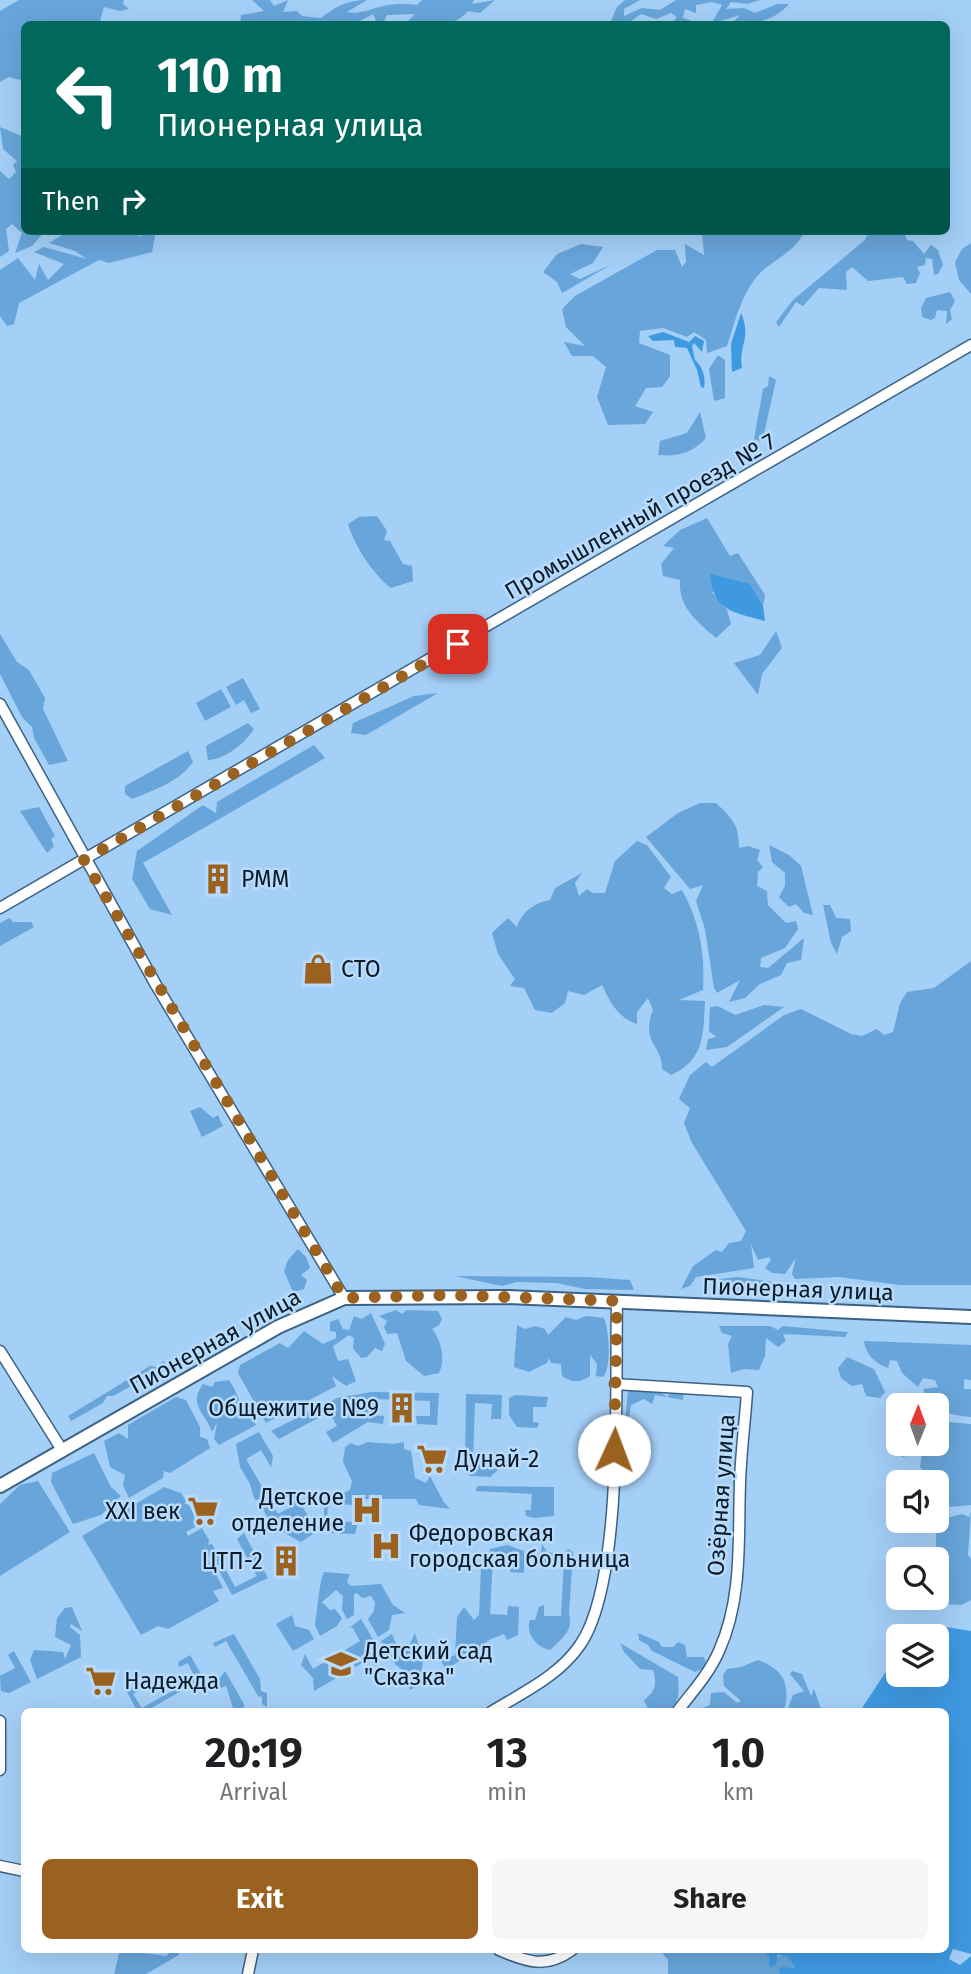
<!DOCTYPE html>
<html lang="en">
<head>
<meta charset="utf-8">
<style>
  body { margin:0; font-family:"Fira Sans",sans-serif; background:#f6f6f6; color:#202124; height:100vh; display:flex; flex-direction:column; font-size:26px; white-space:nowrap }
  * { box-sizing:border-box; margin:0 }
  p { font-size:23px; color:#757577 }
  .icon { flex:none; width:38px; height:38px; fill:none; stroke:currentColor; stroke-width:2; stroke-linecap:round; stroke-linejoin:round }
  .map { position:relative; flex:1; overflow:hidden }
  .drawer { position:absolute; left:21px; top:1708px; width:928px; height:245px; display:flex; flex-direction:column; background:#fff; border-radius:10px; box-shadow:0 7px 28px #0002 }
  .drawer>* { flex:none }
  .guide { position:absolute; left:21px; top:21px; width:929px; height:214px; border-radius:10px; box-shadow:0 7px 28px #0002; background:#00695c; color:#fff; overflow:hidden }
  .needle { width:46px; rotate:1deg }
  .tools { position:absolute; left:886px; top:1393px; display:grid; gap:14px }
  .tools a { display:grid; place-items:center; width:63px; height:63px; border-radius:10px; background:#fff; box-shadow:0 7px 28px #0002; font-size:35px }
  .pin { position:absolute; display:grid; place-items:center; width:60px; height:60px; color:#fff; margin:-30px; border-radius:14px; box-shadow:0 4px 10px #0006 }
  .me { position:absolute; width:77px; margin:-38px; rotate:2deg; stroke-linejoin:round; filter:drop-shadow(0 0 5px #0008) }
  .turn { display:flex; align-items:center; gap:24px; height:147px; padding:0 21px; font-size:32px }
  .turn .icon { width:91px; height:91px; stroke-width:2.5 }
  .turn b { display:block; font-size:49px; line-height:60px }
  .then { display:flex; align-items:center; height:66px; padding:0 21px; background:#0003; gap:14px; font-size:26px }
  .eta { display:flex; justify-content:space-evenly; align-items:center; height:119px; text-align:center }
  .eta b { font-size:42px; font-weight:700; line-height:49px }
  .cta { display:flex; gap:14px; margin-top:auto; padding:14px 21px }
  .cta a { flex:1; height:80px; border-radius:10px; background:#9a621e; color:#fff; font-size:28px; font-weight:700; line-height:80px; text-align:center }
  .cta a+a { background:#f6f6f6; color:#202124 }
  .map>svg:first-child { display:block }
  .green { fill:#68a5da }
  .water { fill:#3f99e1 }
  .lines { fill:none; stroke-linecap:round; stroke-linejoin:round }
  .minor-casing { stroke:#3b6285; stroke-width:13 }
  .major-casing { stroke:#3b6285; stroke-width:16 }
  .minor { stroke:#fff; stroke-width:10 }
  .major { stroke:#fff; stroke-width:12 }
  .route { stroke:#9a621e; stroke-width:12; stroke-dasharray:0 21.6 }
  .labels { text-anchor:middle; stroke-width:5; stroke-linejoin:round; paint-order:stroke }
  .street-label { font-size:23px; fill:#0b1b2a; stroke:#b9dbfb }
  .poi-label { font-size:23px; fill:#0b1b2a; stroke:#b9dbfb; text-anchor:start }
</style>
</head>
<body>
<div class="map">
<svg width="971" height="1974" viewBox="0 0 971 1974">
  <rect width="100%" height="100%" fill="#a4cff7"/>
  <path class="green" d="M19,0H124L123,4L129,9L120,11L104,7L100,20L104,24H24V81L9,77L0,82V11Z
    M252,0H270L274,6L288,0L283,12L297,11L302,16L321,18C336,6 348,0 367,0L347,12C369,16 378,0 417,5L422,0H474L472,4L495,0L480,13L468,11C452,30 428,25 405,24L415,14L387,15L384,22L387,24H369L376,20L373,14L354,24H240L241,15L264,11Z
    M625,0H640L624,9V16L642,8L660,10L676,0H760L747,4L731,2L726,9L744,8L755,13L777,4H789C775,21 751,25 731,24L740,15L711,24L722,5L712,2L696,5V13L685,9L683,18L695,22L671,24L677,17L671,13L656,19L641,14L627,24H613L611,21L617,7Z
    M0,127L24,137V231H45L32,246L15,253L22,233L12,224L6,229L9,251L0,257V171L9,179L16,172L13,165L17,161L3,149Z
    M69,231H142L139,237L151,231L155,236L152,252L109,263L99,260L19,303L14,324L7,326L0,316V270L18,258L35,280L39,264L48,280L64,264L34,252L44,247L87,259L75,251L49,243Z
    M705,231H805C794,252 778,257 761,272C742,291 735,322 727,346L707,353L706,340L694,332L687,337L663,328L640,331L639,343L670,355V376L662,387L646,388L635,406L653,412L645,424L608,425L597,397L606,367L593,356H572L564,342L585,346L566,327L562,309L575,296L657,250H675L682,267L686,262L685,244L704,255L702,234Z
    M869,231H904L907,240L913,241L924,254L931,245L938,250L943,265L938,274L934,275L932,259L926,258L925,265L917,267L920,273L916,283L907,284L903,277L868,281L852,267L846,272L847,290L819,288L803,306L796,302L779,327L776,322L793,300L865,240Z
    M971,243V294L959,280L955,262L962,249Z
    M581,244L603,247L593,263L570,274L580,279L612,264L562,293L557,282L543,272L557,254Z
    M950,292L955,301L950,310L952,319L946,324L947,311L937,310L935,318L931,320L922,317L921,308L926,298Z
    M718,355L725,360V398L714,401L709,369Z
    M769,376L776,380L763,438L760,441L754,439L763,389L768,386Z
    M700,412L706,438C693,453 677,457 658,455L660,441L687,433Z
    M377,516L387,531L384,540L390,541L403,564L412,566L413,581L391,588C373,574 355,547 348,524L359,517Z
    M707,518L730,556L738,553L765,595L763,606L750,584L712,592L727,610L731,624L716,638C697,622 678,607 680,580L663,576L661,564L674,548L663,546L680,530Z
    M776,631L782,648L762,674L758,695L734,663L760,655Z
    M0,634L17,662L29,670L45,698L43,709L68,761L49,765L34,738L32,727L22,717L0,674Z
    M243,678L260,709L251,713L244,700L236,705L226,687Z
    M221,689L231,707L205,721L196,703Z
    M438,693L366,735L351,733L353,723L414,696Z
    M248,723L254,729C244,744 226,759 208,760L206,746Z
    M314,745L325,758L143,863L172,915L150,909L132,879L137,851L203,805L216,813L217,802Z
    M188,751L193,762C179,782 154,790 132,799L125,794V786Z
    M700,803H716C733,819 739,825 739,848L748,846L760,850L757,860L763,867L758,872L757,886L767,891L768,905L786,923L796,921L798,929L785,948L761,958L760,967L768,968L804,938L801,960L787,963L781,975L760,984L745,998L729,1002L740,980L717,993L714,988L705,929L696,901L703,885L690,889L646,837L678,813Z
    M39,807L55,836L51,839L54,846L47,853L20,811Z
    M637,841L647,845L671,877L664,888L672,894L682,890C700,923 705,953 703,990L679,1000L705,1001C703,1034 705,1060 671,1075L662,1069C663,1045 640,1043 653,1010L648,998L637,1012V1024C618,1018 610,1002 602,985L584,995L568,991L565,1003L552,1013L535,1010L524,988L510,986L515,979L498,954L492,933L508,918L517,927C522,911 534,903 550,900L555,888L582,873L575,883L579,896L587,889L593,893H605L615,861Z
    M769,845L789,855L801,866L813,915L804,913L796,904L789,907L779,897L785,886V873L772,862Z
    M823,905H830L836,918L850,919L851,931L842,937L837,954L831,943Z
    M10,918L13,922H31L34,927L0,946V923Z
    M971,961V1285H900L839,1277L795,1279L792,1274L796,1258L785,1274L772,1273L765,1268L771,1260L769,1257L758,1260L751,1244L754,1268L696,1277L690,1286L681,1289L693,1266L716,1250L722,1252L729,1243L741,1241L746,1231L692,1143L684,1123L690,1108L679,1099L690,1075L706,1062L712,1067L784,1015L801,1009L851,1034L862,1036L877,1029L884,1035L893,1032L900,1003L907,992L934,988Z
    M764,1005L784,1007L727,1047L706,1050L708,1039L716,1037L709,1031L710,1007L718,1006L735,1015Z
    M200,1107L213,1118L218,1115L223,1126L202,1137L190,1111Z
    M298,1249L306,1257L310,1268L301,1275L307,1280L304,1289L293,1292L284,1271L288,1260Z
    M455,1276L588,1277L630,1280L634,1290L585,1289L556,1283L517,1282L502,1286Z
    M739,1277L786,1284L761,1292L747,1288L728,1293L711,1290L720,1279Z
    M396,1310L402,1314L406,1310L438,1311L442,1319L439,1325L432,1329C441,1340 446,1359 439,1373L424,1376L406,1361L397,1333L387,1334L384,1327L387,1321L379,1316Z
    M371,1313L385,1344L382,1351L375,1348L367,1357L361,1358L353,1348L354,1338L349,1335L333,1346L338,1361L348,1359L356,1381L346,1386L332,1376L336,1386L266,1423L238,1373L240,1365L280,1343L288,1348L304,1331L323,1344L336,1338V1332L330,1331V1322L338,1319L343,1329L349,1330L354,1316L362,1319Z
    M586,1316L604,1318C609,1330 612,1367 603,1377L596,1376L597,1364L590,1355V1376C579,1383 573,1383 562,1376L561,1364L551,1363L549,1358L547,1363L529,1372L514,1367L517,1325L525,1329L535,1326L545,1329L548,1335L566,1317L576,1320Z
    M719,1326H770L778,1330L783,1326L848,1332L845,1337L783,1334L786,1341L778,1347L766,1338L765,1356L759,1370L744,1369L731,1373L728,1344L732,1336L722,1333Z
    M864,1341L971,1345V1380L964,1379V1389H971V1417C949,1415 930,1411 923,1389L938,1387L935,1380L923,1378L918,1387L902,1373L897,1361L890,1360L888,1368C875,1363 866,1355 864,1341Z
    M847,1357L874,1369L885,1392L880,1398L866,1396L862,1384L852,1386L841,1378L838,1368Z
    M163,1361L168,1366L113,1396H107L103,1403L71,1421L68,1416L150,1366L157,1367Z
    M229,1380C235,1389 238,1397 242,1407C245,1414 252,1417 256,1425L219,1445L214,1439L217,1423L212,1432C204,1411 188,1405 203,1384L212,1387L215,1382Z
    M628,1391H659L667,1397L671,1392H684L683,1400L655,1395L652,1404L644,1399L631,1405L628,1422L625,1423Z
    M371,1392L439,1393L437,1425L417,1424L416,1416H430V1401L374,1399L373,1415L384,1416L383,1424L368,1422L333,1443L326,1432L337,1426L329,1412L279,1439L271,1431L337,1398Z
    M466,1394L502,1395L501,1419H491L492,1404L475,1403L473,1460L489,1461L490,1452H499L498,1470L490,1477L470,1476L465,1471Z
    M515,1395L548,1397L546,1407H533V1422L539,1423L537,1428L517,1427L509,1415V1398Z
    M176,1397L186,1400L200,1427V1437L207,1439L210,1448L170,1473L164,1471L163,1478L129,1498L123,1485L125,1475L110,1467L104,1441L119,1433L128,1439V1425Z
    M940,1420L942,1427L948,1422L971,1424V1505L950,1507L942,1499L936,1482L920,1467L923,1445L912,1455L902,1457V1444H936V1421Z
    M259,1432L273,1456L271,1467L261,1450L246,1459L278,1514L293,1506L287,1495L294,1492L312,1523L313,1534L301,1542C282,1532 263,1521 261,1499L255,1500L249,1482L240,1467L236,1444Z
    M368,1442L394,1444L404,1442V1449L411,1451L415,1478L426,1483L430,1476L443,1501L450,1509L419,1505L416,1499H358V1505L328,1504L327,1521L358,1522L355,1534L329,1533V1528H324V1503L350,1490L352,1481L343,1462L345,1447L351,1443L358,1446Z
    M94,1453L111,1487L121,1496L101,1515L73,1524L51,1482L52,1473Z
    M38,1481L70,1532L0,1576V1504L20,1485Z
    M478,1486L554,1487V1516L535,1518L526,1516L525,1510H531L532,1494L475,1491Z
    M164,1487L181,1493L198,1520L197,1526L186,1532L188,1536L202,1528L209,1540L208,1545L212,1544L235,1587L257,1576L237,1539L244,1533L268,1578L232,1595L210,1554L208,1559L223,1588L213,1591L219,1601L168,1629L158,1626L141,1635L82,1536Z
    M971,1512L968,1555L971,1559V1600L961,1605L943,1604L941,1592L936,1588V1527L943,1519L962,1514L969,1517Z
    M542,1544L547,1552L563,1555L568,1549L573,1552L569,1614C574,1631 561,1639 550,1650C537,1648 525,1633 530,1620H535L539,1607L544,1605V1616H561L564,1560L546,1559V1568L540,1566Z
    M507,1545L524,1551V1573L510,1572V1559L493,1558L490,1614L507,1615L508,1606L519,1607L518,1635L507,1640L504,1634L491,1639L446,1670L441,1661L455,1655L457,1617L464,1607L474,1620L479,1615L481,1569L487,1565L490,1549Z
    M324,1572L350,1574L347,1582L351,1586L381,1584L393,1605L405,1613L392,1615L389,1630L378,1637L368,1619L374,1611L375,1602L371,1596L362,1598L357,1593L354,1594V1615L347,1619L342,1610L343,1596L336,1590L322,1602L330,1610L335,1609L342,1618L337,1626L320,1636L315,1625C317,1612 319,1583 324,1572Z
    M72,1607L82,1631L71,1624L70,1627L80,1635L81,1657L37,1679L30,1660L34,1650L63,1652L65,1659L71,1645L55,1637L57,1618L65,1608Z
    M292,1615L295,1626L309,1630L314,1639L293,1651L276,1624Z
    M361,1619L381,1653L355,1667L345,1650L360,1641L352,1627L349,1628Z
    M415,1633L423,1662L419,1685L410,1690L408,1683L397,1676L404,1671L396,1665L381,1641L392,1634L399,1651L402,1646L410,1644Z
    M638,1633L659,1642L662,1647H673L678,1642L685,1645L687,1657H704L706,1663L703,1669L695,1672L652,1651L648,1645L639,1640Z
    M234,1634L260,1679L261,1691L267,1693V1707L262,1704V1697L258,1696L226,1641L215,1647L213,1643Z
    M620,1643L678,1677C679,1692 680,1701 669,1711L648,1709L644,1700C656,1691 657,1684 653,1670L640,1669L624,1652Z
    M14,1651L31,1682L9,1693L1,1691L0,1676L15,1668L8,1655Z
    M305,1654L313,1669L330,1659L340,1676L314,1691L313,1678L301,1665Z
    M190,1655L201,1674L199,1681L146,1711H137L127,1692L139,1684L143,1688L133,1694L142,1708L195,1678L188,1663L179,1667L178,1662Z
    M758,1660C782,1669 790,1682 785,1707L777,1711H695L710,1705L711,1693L724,1692L737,1703L741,1701L724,1686L723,1675L727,1669L741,1667Z
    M225,1671L244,1704V1711H234L226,1686L215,1690L210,1678L218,1680Z
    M792,1671L802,1674L811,1696L814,1689L821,1709L830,1708L833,1711H787L793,1695L804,1691L790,1674Z
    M120,1950L166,1956L173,1950H179V1955L146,1974H114Z
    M660,1950H762L769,1957L787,1955L795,1969L778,1970L780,1974H668V1960Z"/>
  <path class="water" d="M741,313C752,337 738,347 742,368L732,372L731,344Z
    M663,332L689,342L695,336L704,341L702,352L694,343L692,346L695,360C703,367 706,378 704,388L701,387L697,370L687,348L675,347L674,340L653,341L648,336Z
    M710,574L750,584L763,606L765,621C734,612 713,612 710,574Z
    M940,1626L971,1631V1954L953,1949L949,1959L960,1965L971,1956V1974H780L778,1970L782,1967L795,1968L787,1956L777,1955V1963L770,1968L769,1957L762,1950H945V1712L860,1711L887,1670L898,1663V1675H936V1636H926Z"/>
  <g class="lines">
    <g class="minor-casing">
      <path id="minor" d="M0,704L156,985L344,1298
        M0,908L971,345
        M0,1351L62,1450
        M615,1384L747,1392C745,1422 741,1452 740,1482C738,1538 743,1598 719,1651C709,1674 692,1692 677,1712
        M491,1712C522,1693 559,1676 580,1645C624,1582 615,1382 617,1301
        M0,1721V1770
        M0,1866L24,1871
        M499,1950C527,1962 546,1969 572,1950
        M248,1974L253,1950"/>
    </g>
    <g class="major-casing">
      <path id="major" d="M0,1486L278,1327L344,1298L507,1297L971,1317"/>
    </g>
    <use href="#minor" class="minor"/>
    <use href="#major" class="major"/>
  </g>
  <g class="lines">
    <path class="route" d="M458,644L84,860L344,1298L445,1295L617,1301L614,1450"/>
  </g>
  <defs>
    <g id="building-bare" transform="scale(2.415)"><path d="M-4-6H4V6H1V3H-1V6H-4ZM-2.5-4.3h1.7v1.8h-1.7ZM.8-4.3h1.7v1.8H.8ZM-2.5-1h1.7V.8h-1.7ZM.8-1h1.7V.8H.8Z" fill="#9a621e" stroke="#b9dbfb" stroke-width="2.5" paint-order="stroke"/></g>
    <g id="shop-bare" transform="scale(2.415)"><path d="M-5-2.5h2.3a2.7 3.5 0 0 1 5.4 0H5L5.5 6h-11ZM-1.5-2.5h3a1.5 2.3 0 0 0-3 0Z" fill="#9a621e" stroke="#b9dbfb" stroke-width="2.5" paint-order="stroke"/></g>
    <g id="supermarket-bare" transform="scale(2.415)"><path d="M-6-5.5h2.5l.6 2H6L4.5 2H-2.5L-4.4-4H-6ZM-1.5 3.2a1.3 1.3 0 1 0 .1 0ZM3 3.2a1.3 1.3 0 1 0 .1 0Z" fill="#9a621e" stroke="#b9dbfb" stroke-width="2.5" paint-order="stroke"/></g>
    <g id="hospital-bare" transform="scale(2.415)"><path d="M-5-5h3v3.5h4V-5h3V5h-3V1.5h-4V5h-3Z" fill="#9a621e" stroke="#b9dbfb" stroke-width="2.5" paint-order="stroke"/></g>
    <g id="school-bare" transform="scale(2.415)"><path d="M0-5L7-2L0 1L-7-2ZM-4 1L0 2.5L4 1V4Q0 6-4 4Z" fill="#9a621e" stroke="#b9dbfb" stroke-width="2.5" paint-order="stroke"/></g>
  </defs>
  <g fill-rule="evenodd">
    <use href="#building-bare" x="218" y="879"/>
    <use href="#shop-bare" x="318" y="969"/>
    <use href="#building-bare" x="402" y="1408"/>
    <use href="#supermarket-bare" x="432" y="1459"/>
    <use href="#hospital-bare" x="367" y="1510"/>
    <use href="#supermarket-bare" x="203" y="1511"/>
    <use href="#hospital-bare" x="386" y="1546"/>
    <use href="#building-bare" x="286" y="1561"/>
    <use href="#school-bare" x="341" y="1664"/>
    <use href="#supermarket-bare" x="101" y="1681"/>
  </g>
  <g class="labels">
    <g class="street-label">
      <text transform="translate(640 516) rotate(-30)" y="8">Промышленный проезд № 7</text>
      <text transform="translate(798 1289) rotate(2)" y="8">Пионерная улица</text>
      <text transform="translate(215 1341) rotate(-29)" y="8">Пионерная улица</text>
      <text transform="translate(721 1495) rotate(-86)" y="8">Озёрная улица</text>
    </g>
    <g class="poi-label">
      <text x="241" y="887">РММ</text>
      <text x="341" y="977">СТО</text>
      <text x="379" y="1416" text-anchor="end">Общежитие №9</text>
      <text x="455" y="1467">Дунай-2</text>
      <text x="344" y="1505" text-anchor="end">Детское<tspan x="344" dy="26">отделение</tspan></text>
      <text x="180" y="1519" text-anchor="end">XXI век</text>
      <text x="409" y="1541">Федоровская<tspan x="409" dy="26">городская больница</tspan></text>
      <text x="263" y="1569" text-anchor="end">ЦТП-2</text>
      <text x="364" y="1659">Детский сад<tspan x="364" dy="26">"Сказка"</tspan></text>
      <text x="124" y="1689">Надежда</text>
    </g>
  </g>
</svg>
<div class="tools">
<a><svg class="needle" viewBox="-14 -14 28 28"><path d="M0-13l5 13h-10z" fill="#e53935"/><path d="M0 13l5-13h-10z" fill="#757577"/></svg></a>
<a><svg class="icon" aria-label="sound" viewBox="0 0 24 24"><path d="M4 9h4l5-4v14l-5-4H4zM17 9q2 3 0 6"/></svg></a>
<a><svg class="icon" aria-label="search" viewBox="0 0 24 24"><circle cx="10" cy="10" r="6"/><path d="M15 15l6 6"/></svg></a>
<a><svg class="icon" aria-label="layers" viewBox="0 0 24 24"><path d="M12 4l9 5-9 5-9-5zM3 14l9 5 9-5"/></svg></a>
</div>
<div class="pin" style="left:458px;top:644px;background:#d93025"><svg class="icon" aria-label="arrive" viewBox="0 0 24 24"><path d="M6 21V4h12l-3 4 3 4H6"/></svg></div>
<svg class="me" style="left:614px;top:1450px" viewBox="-20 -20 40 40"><circle r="19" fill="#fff"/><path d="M0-13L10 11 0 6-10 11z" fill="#9a621e"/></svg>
<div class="guide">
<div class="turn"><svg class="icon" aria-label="left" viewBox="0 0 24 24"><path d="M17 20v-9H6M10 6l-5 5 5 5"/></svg><div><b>110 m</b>Пионерная улица</div></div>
<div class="then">Then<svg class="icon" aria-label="right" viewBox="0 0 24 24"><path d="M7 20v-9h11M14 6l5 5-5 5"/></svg></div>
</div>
<section class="drawer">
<div class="eta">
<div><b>20:19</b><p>Arrival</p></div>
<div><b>13</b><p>min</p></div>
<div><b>1.0</b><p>km</p></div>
</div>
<div class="cta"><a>Exit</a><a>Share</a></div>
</section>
</div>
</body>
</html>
